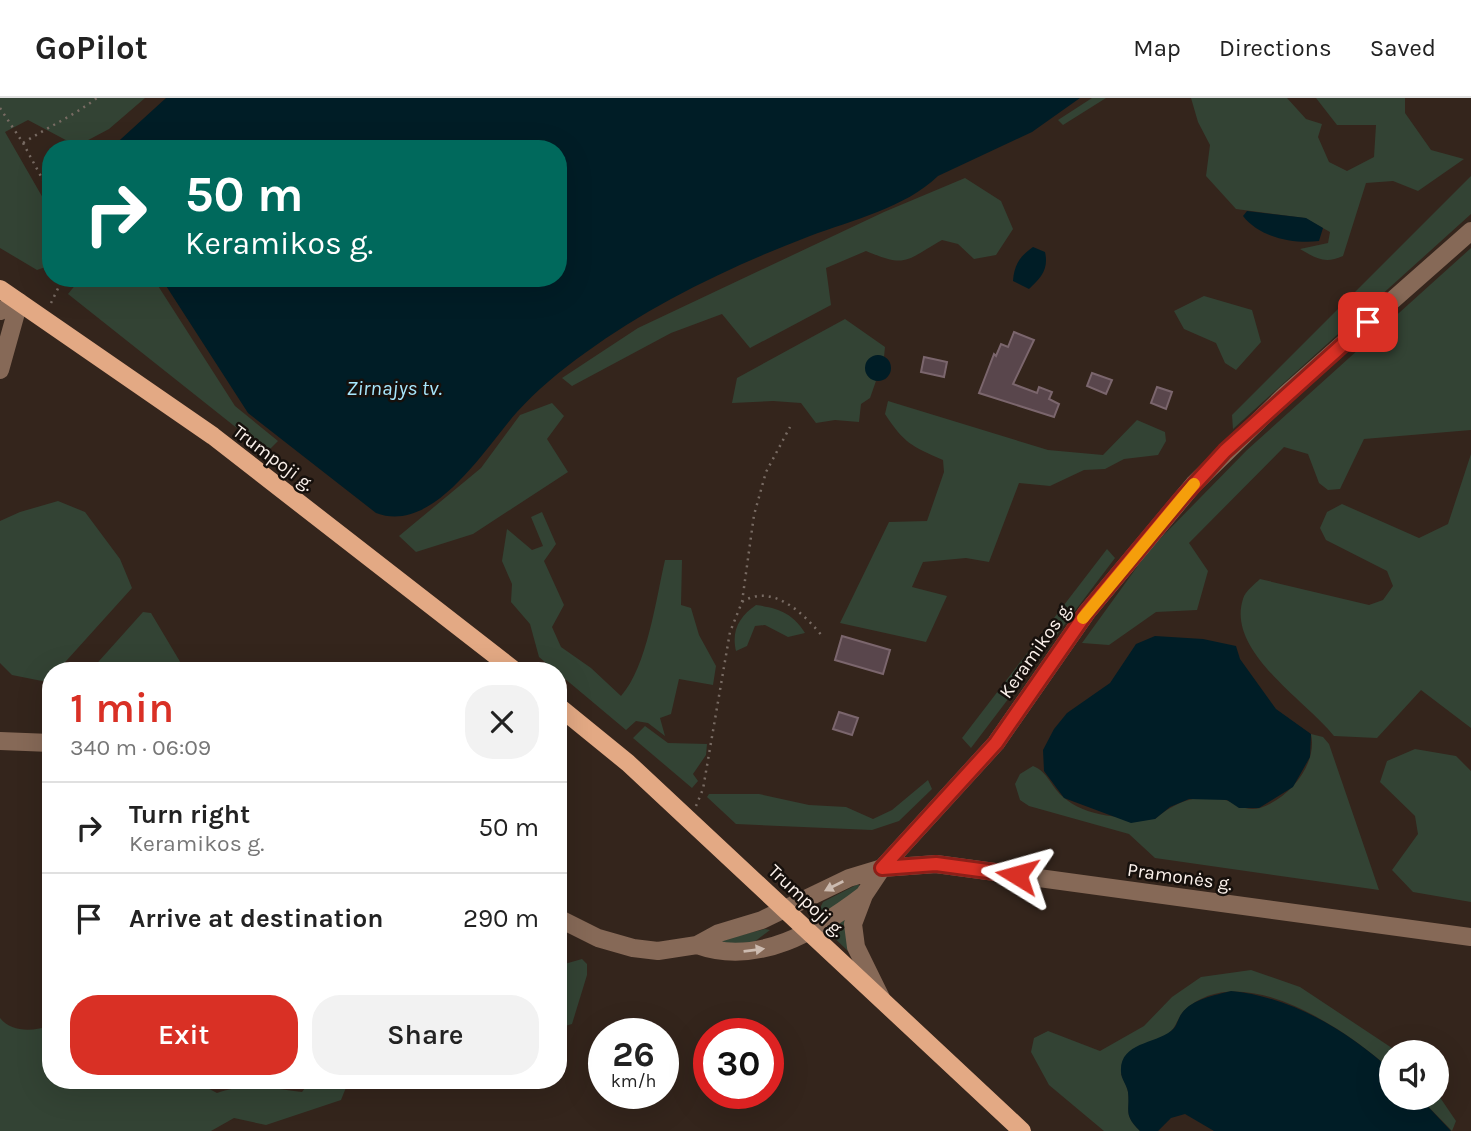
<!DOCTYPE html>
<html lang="en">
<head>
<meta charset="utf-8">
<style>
  body { margin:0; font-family:Karla,sans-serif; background:#f2f2f2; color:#222; height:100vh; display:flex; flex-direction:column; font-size:26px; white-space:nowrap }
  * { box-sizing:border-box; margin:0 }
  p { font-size:23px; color:#767676 }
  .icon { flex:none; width:38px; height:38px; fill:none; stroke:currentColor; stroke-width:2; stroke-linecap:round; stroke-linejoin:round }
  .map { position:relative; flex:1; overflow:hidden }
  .drawer { position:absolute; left:42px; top:564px; width:525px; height:427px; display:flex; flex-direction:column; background:#fff; border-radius:28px; box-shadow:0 7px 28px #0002 }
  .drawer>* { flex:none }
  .banner { position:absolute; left:42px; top:42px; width:525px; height:147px; border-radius:28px; box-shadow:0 7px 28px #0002; background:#00695c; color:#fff; overflow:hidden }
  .buttons { position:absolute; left:1379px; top:942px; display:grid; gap:14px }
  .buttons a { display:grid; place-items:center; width:70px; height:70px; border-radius:50%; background:#fff; box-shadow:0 7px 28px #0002; font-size:35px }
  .speed { position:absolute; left:588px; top:920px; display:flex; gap:14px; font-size:35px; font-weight:700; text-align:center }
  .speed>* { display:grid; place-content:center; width:91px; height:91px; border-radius:50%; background:#fff; box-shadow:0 7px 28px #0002; line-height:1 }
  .speed small { font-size:18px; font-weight:400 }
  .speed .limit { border:10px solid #d22; background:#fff; color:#111 }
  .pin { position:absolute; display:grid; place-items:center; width:60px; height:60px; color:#fff; margin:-30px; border-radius:14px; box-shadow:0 4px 10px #0006 }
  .me { position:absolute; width:77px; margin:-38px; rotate:278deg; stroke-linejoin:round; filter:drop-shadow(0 0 5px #0008) }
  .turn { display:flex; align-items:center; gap:24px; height:147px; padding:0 28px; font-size:32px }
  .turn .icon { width:91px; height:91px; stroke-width:2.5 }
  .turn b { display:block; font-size:49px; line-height:60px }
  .round { display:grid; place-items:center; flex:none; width:74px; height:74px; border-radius:28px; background:#f2f2f2 }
  .headline { display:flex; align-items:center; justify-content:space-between; height:119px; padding:0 28px }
  h1 { font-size:42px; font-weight:600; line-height:52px; color:#d93025 }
  .cta { display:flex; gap:14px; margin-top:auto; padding:14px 28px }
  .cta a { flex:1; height:80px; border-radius:28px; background:#d93025; color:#fff; font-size:28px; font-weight:600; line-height:80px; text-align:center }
  .cta a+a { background:#f2f2f2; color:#222 }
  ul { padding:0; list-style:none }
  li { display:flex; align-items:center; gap:21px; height:91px; padding:0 28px; border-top:2px solid #e0e0e0 }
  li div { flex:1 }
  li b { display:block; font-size:26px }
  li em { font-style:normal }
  header { display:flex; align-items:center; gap:42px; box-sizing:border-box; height:98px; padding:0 35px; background:#fff; border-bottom:2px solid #e0e0e0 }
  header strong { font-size:33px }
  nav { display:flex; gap:38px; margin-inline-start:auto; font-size:24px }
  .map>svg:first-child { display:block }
  .green { fill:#334334 }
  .water { fill:#001d26 }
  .building { fill:#59464c; stroke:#7b666d; stroke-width:2 }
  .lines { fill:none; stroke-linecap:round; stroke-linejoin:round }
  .path { stroke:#786b63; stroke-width:2.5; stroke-dasharray:2 5; stroke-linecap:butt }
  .minor { stroke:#866957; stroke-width:18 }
  .major { stroke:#e3a984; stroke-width:18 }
  .oneway { fill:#ccbbb0 }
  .route-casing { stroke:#8d1f18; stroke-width:18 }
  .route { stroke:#d93025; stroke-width:12 }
  .slow { stroke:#f59e0b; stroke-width:12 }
  .labels { text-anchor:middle; stroke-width:5; stroke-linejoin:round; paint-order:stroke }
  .street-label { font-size:19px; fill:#fbf1eb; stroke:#16100c }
  .water-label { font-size:21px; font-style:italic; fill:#a8e7fd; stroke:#16100c }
</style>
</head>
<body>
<header>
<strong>GoPilot</strong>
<nav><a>Map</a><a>Directions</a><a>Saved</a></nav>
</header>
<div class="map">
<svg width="1471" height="1033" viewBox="0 0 1471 1033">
  <rect width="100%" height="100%" fill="#34251c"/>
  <path class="green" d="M0,0H145L109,31L77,48L28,22L5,34L51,114V167L37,172L0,150Z
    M1092,0H1106L1063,27L1058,22Z
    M1191,0H1287L1306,21L1322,26L1318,39L1329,64L1347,73L1374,59L1376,27H1337L1316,0H1405V15L1431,52L1464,61L1418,93L1393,83L1366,85L1343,158C1325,166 1317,161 1300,151L1328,145L1330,134L1305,120L1236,111L1206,78L1210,47L1198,24Z
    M1471,78V116L1233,331L1232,317Z
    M965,80L1001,103L1013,131L996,157L974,161L958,146L942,142C905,163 907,170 866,153L826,170L831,207L750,250L722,216L671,235L572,288L562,280L638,230L884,114Z
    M1471,150V332L1364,341L1340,391L1328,392L1319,385L1308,356L1284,349L1189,445L1208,473L1197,512L1156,514L1109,547L1082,545L1150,451L1247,352Z
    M81,180H153L235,308L278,343L267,354L68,196Z
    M1204,198L1252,212L1261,244L1236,272L1225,265L1216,245L1184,231L1174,213Z
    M845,221L885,249L884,259L877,257L867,277L876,283L870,300L861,306L859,324L835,322L816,325L801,305L773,303L732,305L737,280Z
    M888,303L1048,352L1103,357L1137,322L1165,334L1166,343L1158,357L1124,361L1105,371L1084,372L1050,388L1019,385L989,464L966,460L923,464L912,489L947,498L926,544L840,525L889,424L927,423L944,374L943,362C911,348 904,345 885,316Z
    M552,305L564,318L547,341L568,374L473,436L416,454L399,438L481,370L520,317Z
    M1471,356V630L1421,592L1377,640L1334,638C1305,602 1226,553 1243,501C1245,493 1255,486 1260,481L1369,507L1383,502L1393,488L1387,473L1326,442L1320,430L1327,414L1342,406L1419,440L1448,426Z
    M58,403L85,414L120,461L132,490L58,572H51L47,584L12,577L0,565V423L20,414Z
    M542,414L556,446L544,463L564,507L552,529L561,549L591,570L621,598C647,569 656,501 665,462H682L681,507L691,510L699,537L716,568L713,587L679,581L671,616L660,620L665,638L648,625L636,623L626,632L539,559L530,526L511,504L512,486L502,463L507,431L532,452L543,448L531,419Z
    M1107,451L1115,460L971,650L962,640Z
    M756,507C778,510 793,515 805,535L788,539L765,527L755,528L747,548L736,553C731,532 740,518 756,507Z
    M143,514L151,515L185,572H91Z
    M645,628L668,645L707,646L706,657L693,676L698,683L692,690L633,640Z
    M1311,636L1323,639L1329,646L1379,792L1155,760L1129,736L1029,708L1020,702L1015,686L1020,676L1033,668C1048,674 1050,687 1062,698C1085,720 1126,720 1155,721C1175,704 1198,695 1225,702C1237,705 1245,714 1260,710C1288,701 1318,667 1311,636Z
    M1415,651L1456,658L1471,673V804L1413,794L1392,772L1418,736L1415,718L1380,684L1387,663Z
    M928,682L932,691L899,723L872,732L736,726L707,699L709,696H759L809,707L846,709L873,721L892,712Z
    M858,786L860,789L857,794L823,816H817L823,804Z
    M846,820L848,853L828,834Z
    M765,831L770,832L754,844L716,847L717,843Z
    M582,861L587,866V877L572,926L558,930V865L561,867Z
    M1251,872L1300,889L1398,954H1391V972C1347,932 1241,859 1185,912C1178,918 1177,928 1170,934C1155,950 1137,963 1121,976C1123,981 1127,988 1128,994C1131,1014 1122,1014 1140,1033H1104L1049,987L1031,954L1034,940L1048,933L1100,953L1144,928L1172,899L1201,879Z
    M0,920C12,935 33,933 51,928V982H192L217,995C244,985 274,990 302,994L311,982H349L341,1002L266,1027L234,1020L211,1033H0Z
    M1437,995L1456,1023L1452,1033L1419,999H1437Z"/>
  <path class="water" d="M166,0H1080L1032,34L938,78C905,110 852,122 810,138C731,168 652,206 585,255C561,272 536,293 517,314C485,350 433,437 376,415L248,315L161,180H558V51H110Z
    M1247,113L1306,120L1323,130L1319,143C1294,146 1260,140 1243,118Z
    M1033,149L1045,154C1049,171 1041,180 1029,191L1013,183C1014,167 1020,158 1033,149Z
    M865 270a13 13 0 1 1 26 0a13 13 0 1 1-26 0Z
    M1155,538L1203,541L1236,548L1240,561L1276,611L1311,636L1310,659L1293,689L1259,710H1239L1227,702L1189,701L1170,709L1155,721L1131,725L1064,700L1044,673L1043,652L1054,631L1067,615L1110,585L1136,546Z
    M1231,893C1292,899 1346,932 1391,972V999H1419L1451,1033H1214L1185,1016L1171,1020L1158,1033H1140C1123,1016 1130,1014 1128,994C1127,987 1121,981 1121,974C1119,945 1154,946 1171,933C1177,929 1178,920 1182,915C1192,901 1216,897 1231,893Z"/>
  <path class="building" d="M1014,234L1034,242L1013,286L1037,295L1039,289L1052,294L1049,301L1059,306L1054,319L979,295L994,256L996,258L1001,246L1008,249Z
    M924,259L947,264L944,279L921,274Z
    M1092,275L1112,282L1106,296L1087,288Z
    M1157,289L1172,294L1166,311L1151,305Z
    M842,538L890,552L883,576L835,562Z
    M839,614L858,620L852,637L833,631Z"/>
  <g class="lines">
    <path class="path" d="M0,10L23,45C48,29 73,18 97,0
      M23,45L51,97
      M51,205L63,180
      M742,504L754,417L766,374L790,329
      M696,708L703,691L730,534L742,504C773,484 805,517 823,539"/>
    <path class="minor" d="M0,213L19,204
      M0,272L19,204
      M0,643L51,645
      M558,820L598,840L633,850L658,853L697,847L719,835L762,822L849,780L882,770L936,766L1471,839
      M697,847C758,869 817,833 864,797
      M881,900L856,849L853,826L864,797L882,770L996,645L1087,514L1194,386L1285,297L1471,133"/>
    <path class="major" d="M0,191L213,338L514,572
      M558,608L628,665L1022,1033"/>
  </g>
  <defs><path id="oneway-solid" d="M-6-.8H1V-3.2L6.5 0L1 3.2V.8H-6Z" transform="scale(1.75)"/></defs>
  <g class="oneway">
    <use href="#oneway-solid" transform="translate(834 788) rotate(153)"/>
    <use href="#oneway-solid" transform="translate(754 852) rotate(-7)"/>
  </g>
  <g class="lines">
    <g class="route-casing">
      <path id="route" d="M1017,777L936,766L882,770L996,645L1087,514L1181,401L1225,353L1368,224"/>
    </g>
    <use href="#route" class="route"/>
    <path class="slow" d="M1083,520L1194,386"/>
  </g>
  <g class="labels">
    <g class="street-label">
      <text transform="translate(274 359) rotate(37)" y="7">Trumpoji g.</text>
      <text transform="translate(1035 552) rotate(-55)" y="7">Keramikos g.</text>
      <text transform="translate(1180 778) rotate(8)" y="7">Pramonės g.</text>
      <text transform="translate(807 802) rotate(43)" y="7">Trumpoji g.</text>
    </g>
    <g class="water-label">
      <text x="394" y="297">Zirnajys tv.</text>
    </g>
  </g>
</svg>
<div class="buttons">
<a><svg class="icon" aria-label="sound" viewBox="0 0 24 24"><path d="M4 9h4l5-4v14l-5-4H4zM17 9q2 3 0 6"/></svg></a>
</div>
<div class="speed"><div>26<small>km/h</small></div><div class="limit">30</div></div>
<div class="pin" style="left:1368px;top:224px;background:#d93025"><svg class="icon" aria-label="arrive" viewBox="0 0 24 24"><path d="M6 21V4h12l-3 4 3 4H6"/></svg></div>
<svg class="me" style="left:1017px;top:777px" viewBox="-20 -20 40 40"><path d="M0-17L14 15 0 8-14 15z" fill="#d93025" stroke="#fff" stroke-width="4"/></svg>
<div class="banner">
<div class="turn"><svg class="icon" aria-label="right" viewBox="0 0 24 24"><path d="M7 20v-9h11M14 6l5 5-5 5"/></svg><div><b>50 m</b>Keramikos g.</div></div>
</div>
<section class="drawer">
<div class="headline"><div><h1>1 min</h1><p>340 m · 06:09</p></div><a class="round"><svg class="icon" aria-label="close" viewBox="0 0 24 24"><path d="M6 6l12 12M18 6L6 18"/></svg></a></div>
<ul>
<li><svg class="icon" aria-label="right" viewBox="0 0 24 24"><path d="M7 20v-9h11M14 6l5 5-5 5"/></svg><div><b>Turn right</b><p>Keramikos g.</p></div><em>50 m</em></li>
<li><svg class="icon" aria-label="arrive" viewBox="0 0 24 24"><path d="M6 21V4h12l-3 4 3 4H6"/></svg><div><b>Arrive at destination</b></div><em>290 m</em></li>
</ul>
<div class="cta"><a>Exit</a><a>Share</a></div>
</section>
</div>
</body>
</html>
